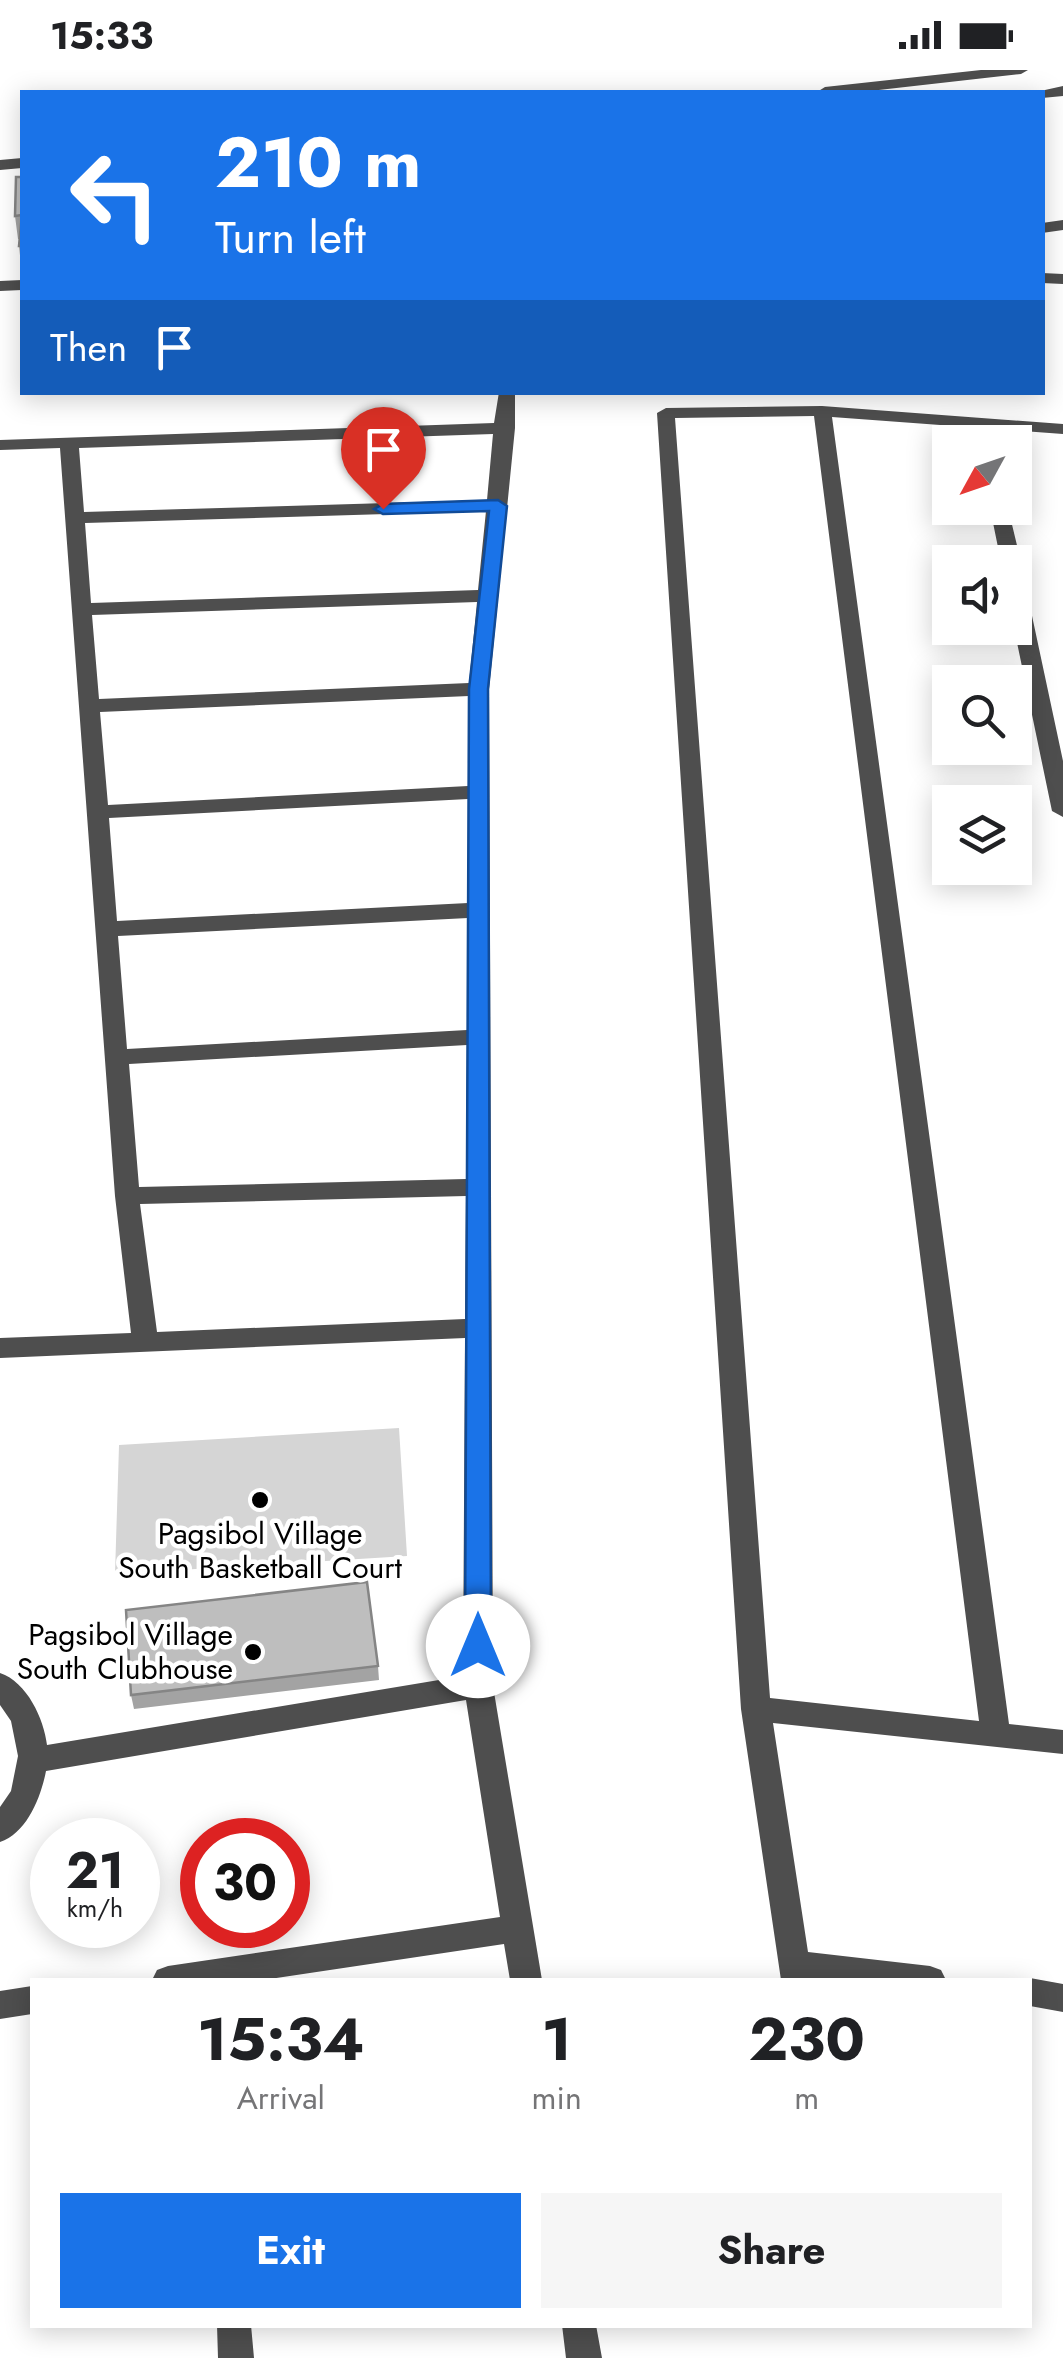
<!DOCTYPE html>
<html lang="en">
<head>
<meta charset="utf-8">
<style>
  body { margin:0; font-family:Jost,sans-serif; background:#f6f6f6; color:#202124; height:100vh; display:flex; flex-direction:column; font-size:38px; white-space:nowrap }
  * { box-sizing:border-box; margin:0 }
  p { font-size:32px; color:#757577 }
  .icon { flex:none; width:55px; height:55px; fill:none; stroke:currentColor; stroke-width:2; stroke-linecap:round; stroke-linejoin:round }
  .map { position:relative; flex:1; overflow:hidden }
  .drawer { position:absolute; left:30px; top:1908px; width:1002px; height:350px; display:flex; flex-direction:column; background:#fff; border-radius:0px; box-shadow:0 5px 25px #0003 }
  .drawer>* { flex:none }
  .top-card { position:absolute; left:20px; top:20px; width:1025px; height:305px; border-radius:0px; box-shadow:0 5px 25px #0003; background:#1a73e8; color:#fff; overflow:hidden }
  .needle { width:65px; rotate:230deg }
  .fabs { position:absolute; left:932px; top:355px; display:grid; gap:20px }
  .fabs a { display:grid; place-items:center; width:100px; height:100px; border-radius:0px; background:#fff; box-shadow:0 5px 25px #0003; font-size:50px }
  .speed { position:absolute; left:30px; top:1748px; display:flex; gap:20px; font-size:50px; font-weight:700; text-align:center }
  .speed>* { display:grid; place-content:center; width:130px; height:130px; border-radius:50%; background:#fff; box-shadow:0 5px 25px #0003; line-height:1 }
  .speed small { font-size:25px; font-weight:400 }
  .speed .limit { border:15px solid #d22; background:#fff; color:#111 }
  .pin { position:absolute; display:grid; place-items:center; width:85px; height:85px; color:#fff; margin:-102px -42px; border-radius:50% 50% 50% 0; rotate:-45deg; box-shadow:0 0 10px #0007 }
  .pin .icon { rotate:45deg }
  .me { position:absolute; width:110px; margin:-55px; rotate:0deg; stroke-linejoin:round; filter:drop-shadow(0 0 8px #0008) }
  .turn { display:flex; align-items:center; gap:35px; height:210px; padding:0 30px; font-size:45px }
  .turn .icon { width:130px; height:130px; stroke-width:2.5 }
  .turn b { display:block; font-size:70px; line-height:85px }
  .then { display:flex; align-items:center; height:95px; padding:0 30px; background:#0003; gap:20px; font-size:38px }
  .eta { display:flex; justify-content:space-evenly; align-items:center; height:170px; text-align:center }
  .eta b { font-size:60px; font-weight:700; line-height:70px }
  .action { display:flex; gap:20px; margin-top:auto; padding:20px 30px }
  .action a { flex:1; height:115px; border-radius:0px; background:#1a73e8; color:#fff; font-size:40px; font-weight:700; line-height:115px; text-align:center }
  .action a+a { background:#f6f6f6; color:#202124 }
  .status { display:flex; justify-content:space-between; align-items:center; height:70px; padding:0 50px; background:#fff; direction:ltr }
  .status svg { height:28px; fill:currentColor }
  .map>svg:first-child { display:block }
  .green { fill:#d5d5d5 }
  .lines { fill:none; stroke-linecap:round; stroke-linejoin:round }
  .minor { fill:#4e4e4e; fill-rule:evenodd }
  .wall { fill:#a3a3a3 }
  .building { fill:#bebebe; stroke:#858585; stroke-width:2.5 }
  .route { fill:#1a73e8; stroke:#114b97; stroke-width:2.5 }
  .poi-dot { fill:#000; stroke:#fff; stroke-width:4 }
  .labels { text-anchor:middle; stroke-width:9; stroke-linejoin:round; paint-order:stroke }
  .poi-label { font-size:30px; fill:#000; stroke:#fff }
</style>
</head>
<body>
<div class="status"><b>15:33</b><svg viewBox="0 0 49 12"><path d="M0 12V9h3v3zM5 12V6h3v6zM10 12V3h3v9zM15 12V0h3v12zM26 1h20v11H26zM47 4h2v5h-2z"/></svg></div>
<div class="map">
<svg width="1063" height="2288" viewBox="0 0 1063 2288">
  <rect width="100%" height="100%" fill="#fff"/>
  <path class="green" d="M399,1358L407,1486L115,1504L119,1375Z"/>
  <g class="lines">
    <path class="minor" d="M981,0H1028L1021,4L861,22H817L825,17Z
      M1063,16V26L1042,28V22H1036Z
      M22,88V98L0,100V90Z
      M1063,150V160L1042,163V153Z
      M1042,203L1063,204V214L1042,213Z
      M22,210V220L0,221V211Z
      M499,322L515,325V358L489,619L493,1616L542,1910H510L504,1874L263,1910H152L157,1900L168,1896L500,1847L466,1630L46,1701C41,1727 27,1763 0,1772V1737L11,1721L18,1686L11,1651L0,1635V1603C27,1612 44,1649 47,1675L463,1606L465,1268L0,1288V1268L131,1263L115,1126L60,378L0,380V370L494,353ZM493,364L487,430L84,442L79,378ZM486,441L478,520L91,533L85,453ZM477,532L469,613L99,629L92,545ZM469,626L468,716L108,735L100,642ZM468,729V833L117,851L109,748ZM468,848L467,960L127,979L118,866ZM467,975L466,1109L139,1117L129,994ZM466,1126L465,1249L157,1262L140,1134Z
      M822,336L1063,354V364L832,347L1009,1654L1063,1660V1684L773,1653L808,1882L930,1896L941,1900L946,1910H781L741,1639L657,343L666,338ZM814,346L979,1651L770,1628L675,348Z
      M990,438H1008L1021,492L1018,496L1001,492Z
      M1015,507L1025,513L1063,691V747L1052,741L1014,558Z
      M1030,1908L1063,1914V1942L1030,1936V1910H1024Z
      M32,1916V1944L0,1949V1921Z
      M217,2255H251L254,2288H218Z
      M562,2255H596L602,2288H566Z"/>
  </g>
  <path class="wall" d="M22,107V204L19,176V169H18L15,146Z
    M378,1596L379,1610L134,1639L131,1625Z"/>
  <path class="building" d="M16,107H22V145L15,146Z
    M22,143V176H19Z
    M367,1512L378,1596L131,1625L126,1540Z"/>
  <path class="route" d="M498,430L507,436L488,619L491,1576L478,1586L465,1576L469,619L489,441L383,444L374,439L383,434Z"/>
  <g class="poi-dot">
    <circle cx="260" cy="1430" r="10"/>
    <circle cx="253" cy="1582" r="10"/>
  </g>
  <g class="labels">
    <g class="poi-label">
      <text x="260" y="1474">Pagsibol Village<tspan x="260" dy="34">South Basketball Court</tspan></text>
      <text x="233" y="1575" text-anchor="end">Pagsibol Village<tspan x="233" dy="34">South Clubhouse</tspan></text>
    </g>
  </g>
</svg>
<div class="fabs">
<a><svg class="needle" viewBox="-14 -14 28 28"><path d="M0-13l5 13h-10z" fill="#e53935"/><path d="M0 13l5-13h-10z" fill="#757577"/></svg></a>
<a><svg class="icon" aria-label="sound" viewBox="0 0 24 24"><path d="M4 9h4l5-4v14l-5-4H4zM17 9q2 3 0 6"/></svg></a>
<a><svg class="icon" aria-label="search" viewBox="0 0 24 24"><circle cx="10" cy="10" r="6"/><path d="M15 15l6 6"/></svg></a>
<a><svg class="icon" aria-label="layers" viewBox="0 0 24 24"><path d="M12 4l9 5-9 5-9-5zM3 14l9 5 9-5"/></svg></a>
</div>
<div class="speed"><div>21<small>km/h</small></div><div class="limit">30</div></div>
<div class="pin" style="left:383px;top:439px;background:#d93025"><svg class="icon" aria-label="arrive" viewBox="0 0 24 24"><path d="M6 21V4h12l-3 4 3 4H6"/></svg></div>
<svg class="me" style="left:478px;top:1576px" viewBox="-20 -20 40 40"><circle r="19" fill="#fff"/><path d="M0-13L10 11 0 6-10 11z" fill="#1a73e8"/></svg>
<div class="top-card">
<div class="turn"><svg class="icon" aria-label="left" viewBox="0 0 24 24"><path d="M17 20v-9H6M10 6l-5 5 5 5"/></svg><div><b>210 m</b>Turn left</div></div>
<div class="then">Then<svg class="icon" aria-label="arrive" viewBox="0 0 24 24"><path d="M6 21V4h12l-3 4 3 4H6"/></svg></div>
</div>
<section class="drawer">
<div class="eta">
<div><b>15:34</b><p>Arrival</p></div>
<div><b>1</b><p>min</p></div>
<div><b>230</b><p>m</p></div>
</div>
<div class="action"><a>Exit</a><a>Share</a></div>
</section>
</div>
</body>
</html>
